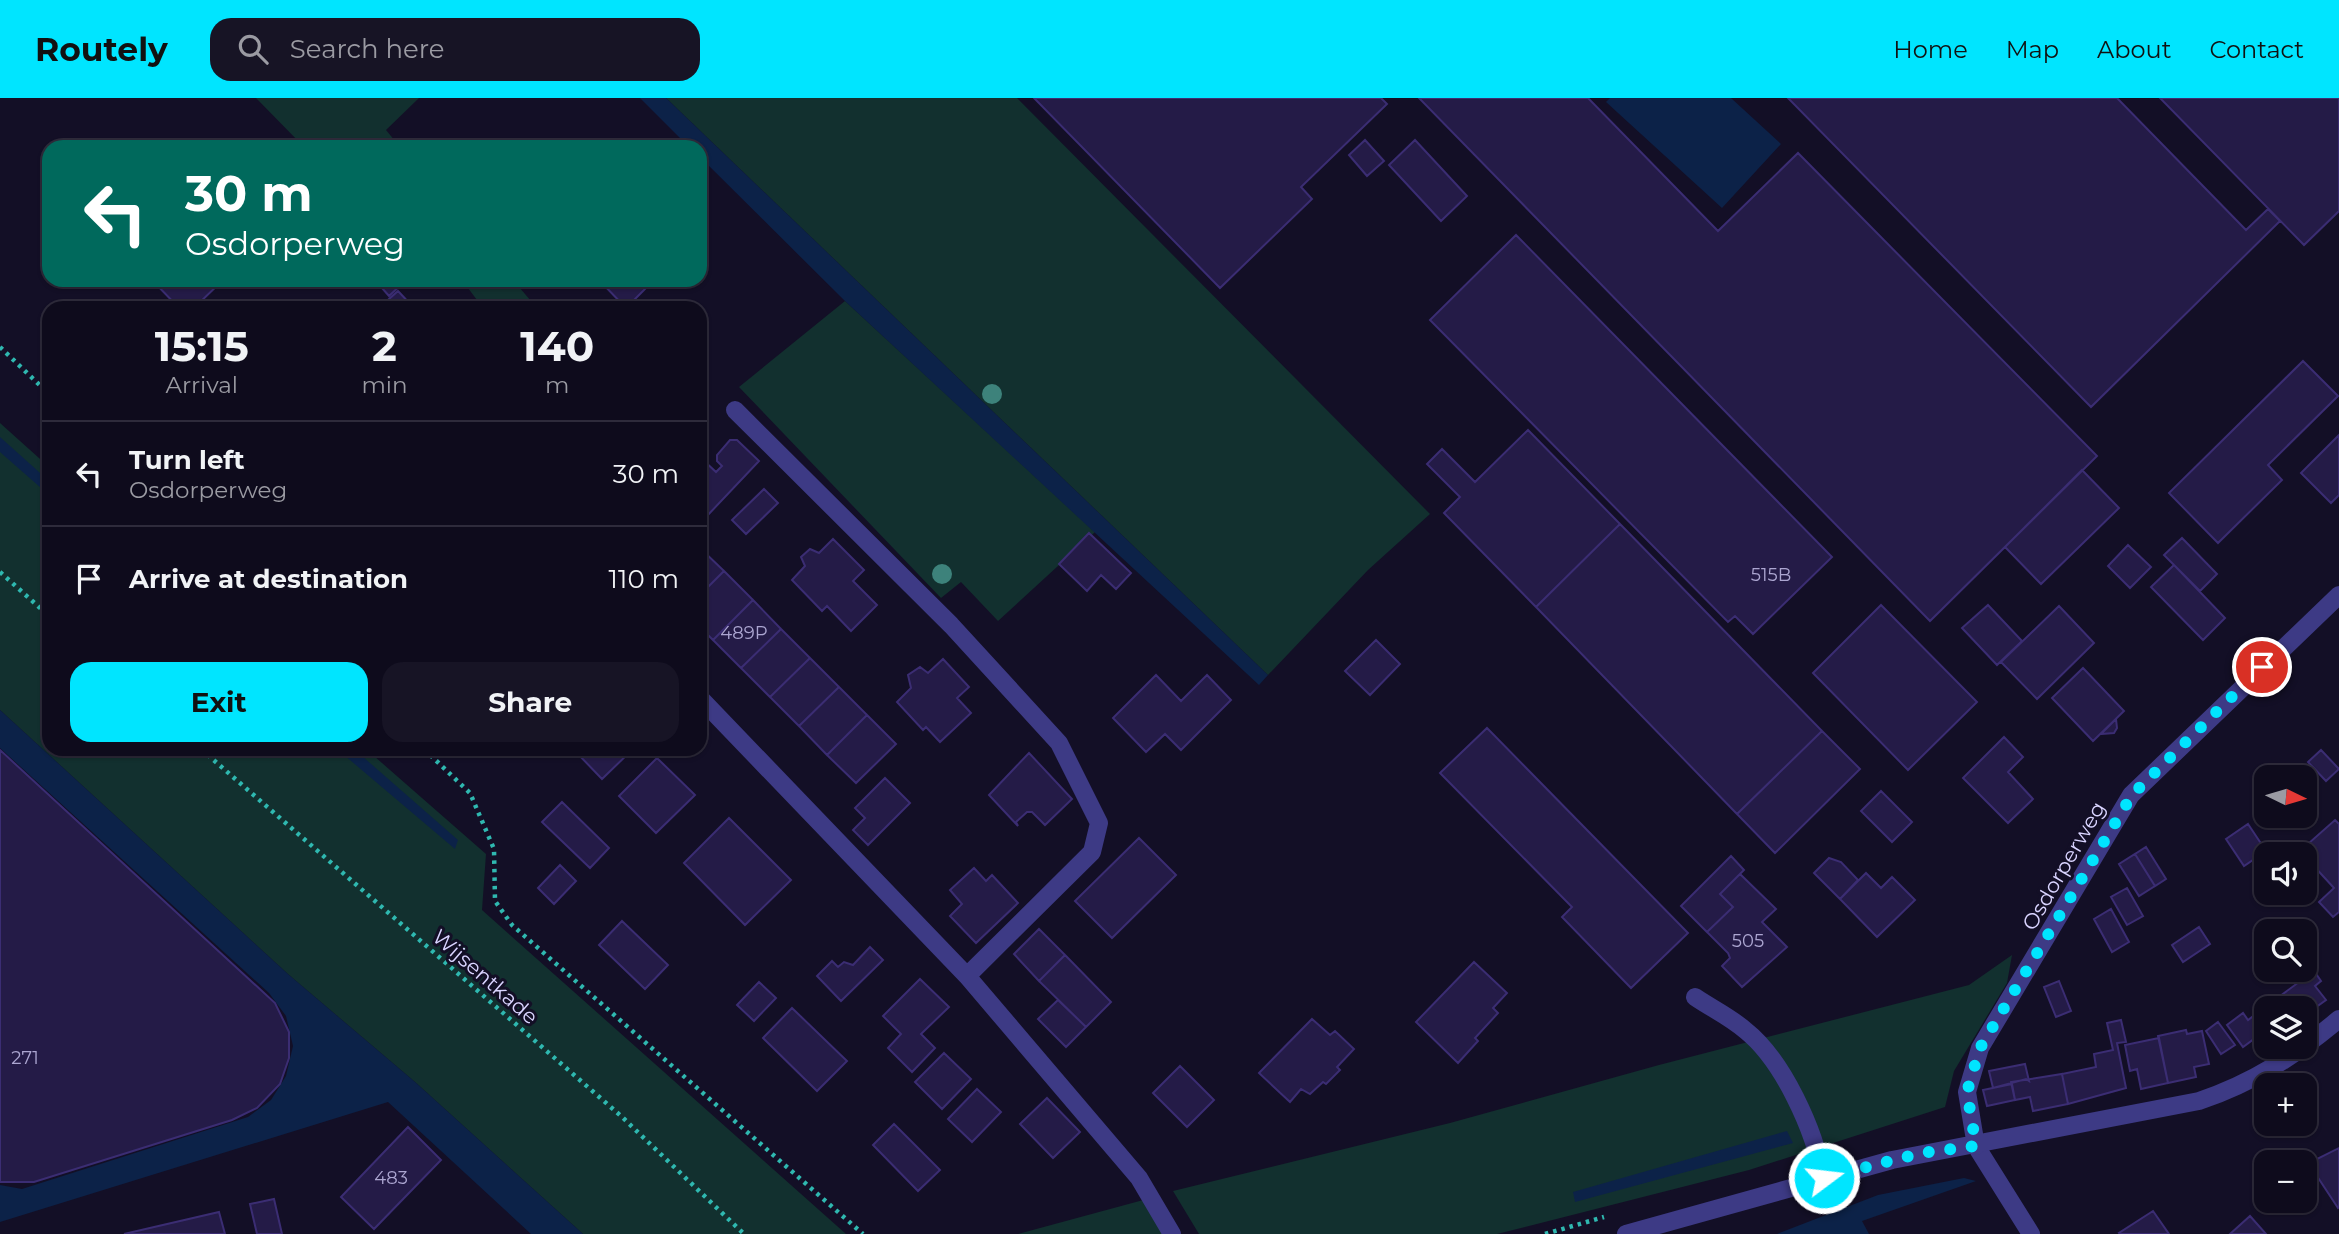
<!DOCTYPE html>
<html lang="en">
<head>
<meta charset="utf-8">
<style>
  body { margin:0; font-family:Montserrat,sans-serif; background:#171425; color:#f1f3f6; height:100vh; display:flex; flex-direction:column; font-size:26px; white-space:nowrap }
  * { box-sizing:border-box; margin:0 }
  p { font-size:23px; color:#9b9ba3 }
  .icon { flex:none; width:38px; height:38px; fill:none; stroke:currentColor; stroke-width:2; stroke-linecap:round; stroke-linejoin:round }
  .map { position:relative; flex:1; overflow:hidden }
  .details { position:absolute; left:42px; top:203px; width:665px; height:455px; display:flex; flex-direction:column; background:#0e0b1c; border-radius:21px; box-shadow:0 2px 5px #0004,0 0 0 2px #2e2b3b }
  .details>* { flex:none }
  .hud { position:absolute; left:42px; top:42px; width:665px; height:147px; border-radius:21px; box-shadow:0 2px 5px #0004,0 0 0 2px #2e2b3b; background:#00695c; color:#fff; overflow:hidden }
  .needle { width:46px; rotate:95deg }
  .buttons { position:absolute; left:2254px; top:667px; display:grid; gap:14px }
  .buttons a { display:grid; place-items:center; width:63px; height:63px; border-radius:14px; background:#0e0b1c; box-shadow:0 2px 5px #0004,0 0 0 2px #2e2b3b; font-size:35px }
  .pin { position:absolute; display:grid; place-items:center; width:60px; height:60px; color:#fff; margin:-30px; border:4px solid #fff; border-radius:50%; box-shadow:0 2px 7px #0007 }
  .me { position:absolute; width:77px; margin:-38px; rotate:75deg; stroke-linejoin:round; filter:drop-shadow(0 0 5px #0008) }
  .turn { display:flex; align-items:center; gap:24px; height:147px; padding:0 28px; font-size:32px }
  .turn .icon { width:91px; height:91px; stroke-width:2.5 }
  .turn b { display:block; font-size:49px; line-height:60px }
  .eta { display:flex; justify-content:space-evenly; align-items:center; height:119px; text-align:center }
  .eta b { font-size:42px; font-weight:700; line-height:49px }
  .primary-button { display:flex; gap:14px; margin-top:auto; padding:14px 28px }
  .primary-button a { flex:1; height:80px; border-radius:21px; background:#00e5ff; color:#111; font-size:28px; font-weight:700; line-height:80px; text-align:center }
  .primary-button a+a { background:#171425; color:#f1f3f6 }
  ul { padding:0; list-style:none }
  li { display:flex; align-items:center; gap:21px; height:105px; padding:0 28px; border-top:2px solid #2e2b3b }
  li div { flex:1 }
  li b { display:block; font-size:26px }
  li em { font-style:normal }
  header { display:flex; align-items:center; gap:42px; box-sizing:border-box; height:98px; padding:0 35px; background:#00e5ff; color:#111 }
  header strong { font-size:33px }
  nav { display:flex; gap:38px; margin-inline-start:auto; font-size:24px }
  .search { width:490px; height:63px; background:#171425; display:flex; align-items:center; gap:18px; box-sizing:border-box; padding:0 24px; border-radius:21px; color:#9b9ba3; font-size:26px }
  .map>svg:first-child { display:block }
  .green { fill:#12302f }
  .water { fill:#0c2248 }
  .building { fill:#241b47; stroke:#3b2d73; stroke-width:2 }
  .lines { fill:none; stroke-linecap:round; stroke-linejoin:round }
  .path { stroke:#2fb8b0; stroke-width:4.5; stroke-dasharray:3.5 5; stroke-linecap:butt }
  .lane { stroke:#3d3a85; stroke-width:18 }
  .street { stroke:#3d3a85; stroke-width:18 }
  .tree { fill:#3d827b }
  .route { stroke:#00e5ff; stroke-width:12; stroke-dasharray:0 21.6 }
  .labels { text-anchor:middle; stroke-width:6; stroke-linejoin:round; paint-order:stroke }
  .number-label { font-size:18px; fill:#aca6d1 }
  .street-label { font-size:21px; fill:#d9d4ff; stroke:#130f26 }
</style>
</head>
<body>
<header>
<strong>Routely</strong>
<div class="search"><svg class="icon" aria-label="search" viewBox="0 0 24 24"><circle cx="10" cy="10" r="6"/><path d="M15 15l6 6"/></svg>Search here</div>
<nav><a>Home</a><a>Map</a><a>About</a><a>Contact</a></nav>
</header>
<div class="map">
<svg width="2339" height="1136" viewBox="0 0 2339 1136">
  <rect width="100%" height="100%" fill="#130f26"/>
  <path class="green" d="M256,0H419L386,32L400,49H304Z
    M666,0H1017L1430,416L1368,472L1268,577Z
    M462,182H513L537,210H483Z
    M845,203L1095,434L998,523L961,484L941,500L739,289Z
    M0,325L49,369V651H366L486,756L482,812L846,1136H583L415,984L289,877L0,612Z
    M2012,857L2007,885L1954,973L1945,1009L1749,1072L1497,1136H1199L1173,1093L1450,1025L1659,967L1969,887Z
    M1147,1101L1166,1136H1018Z"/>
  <path class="water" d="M640,0H666L1268,577L1259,587L845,203L700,59V49H689Z
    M1610,0H1731L1781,46L1722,110L1606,4Z
    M0,339L49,383V397L0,354Z
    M0,612L289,877L415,984L583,1136H531L388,1004L0,1124V1087L22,1091L248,1019L271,1002L286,978L293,948L286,918L269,895L0,650Z
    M337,651H354L458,742L455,751Z
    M1787,1033L1793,1045L1575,1104L1573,1094Z
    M1964,1080L1976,1083L1862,1123L1869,1136H1777L1878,1097Z"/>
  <path class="building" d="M1034,0H1381L1387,6L1301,89L1312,101L1220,190Z
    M1419,0H1588L1718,133L1798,55L2097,358L1930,523Z
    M1788,0H2117L2246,132L2268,111L2280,123L2091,309Z
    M2160,0H2339V113L2304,147Z
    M1365,42L1384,63L1367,78L1349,57Z
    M1415,42L1467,98L1441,123L1389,67Z
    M1516,137L1832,459L1753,536L1735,518L1728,524L1430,222Z
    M152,182H223L194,210H179Z
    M375,182H406L389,198Z
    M599,182H654L626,210Z
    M398,193L414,210H379Z
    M2303,263L2338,298L2268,367L2282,382L2218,445L2169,395Z
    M1528,332L1620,426L1536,509L1444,415L1460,399L1427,366L1442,351L1475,384Z
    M2339,337V397L2331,405L2301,375Z
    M730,342H737L759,363L706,419L700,413V359L716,374L722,368L717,363V357Z
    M2082,372L2119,410L2041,486L2005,449Z
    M764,391L778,405L746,436L732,422Z
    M1620,426L1822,633L1737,716L1536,509Z
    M1089,435L1131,475L1116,491L1101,477L1087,493L1059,466Z
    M2182,440L2217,476L2200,493L2164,457Z
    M833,441L864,472L853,483L877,507L851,533L827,508L822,513L792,482L805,468L801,459L810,451L819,455Z
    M2128,447L2151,469L2130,490L2108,468Z
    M700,450L724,473L700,497Z
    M2174,467L2225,520L2203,542L2151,489Z
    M724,473L753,502L713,542L700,529V497Z
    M753,502L781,531L741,570L713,542Z
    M1881,507L1977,604L1908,672L1813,575Z
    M1988,507L2022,543L1997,567L1962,530Z
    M2059,508L2094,545L2037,601L2001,564Z
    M781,531L810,560L770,599L741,570Z
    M1376,542L1400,566L1370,597L1345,573Z
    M810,560L839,589L799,628L770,599Z
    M943,561L969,589L957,600L971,615L940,644L926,629L923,632L897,604L911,590L908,577L920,569L928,575Z
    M2083,570L2124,613L2093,643L2052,600Z
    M1156,577L1181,603L1207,577L1231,602L1181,652L1165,636L1146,654L1113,620Z
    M839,589L867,617L827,657L799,628Z
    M867,617L896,646L856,685L827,657Z
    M2116,621L2117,630L2114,635L2101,636Z
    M1487,630L1688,835L1631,890L1562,819L1572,809L1440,675Z
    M1822,633L1860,671L1775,755L1737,716Z
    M2004,639L2023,659L2008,674L2033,701L2008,725L1963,680Z
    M579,651H633L602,681L576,654Z
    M0,652L275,905L289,934V960L280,986L257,1010L232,1022L34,1084H0Z
    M2321,652L2339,671L2326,683L2308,664Z
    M1029,655L1072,701L1045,727L1032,714H1027L1016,724L1018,728L989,697Z
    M657,660L695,697L656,735L619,698Z
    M885,680L910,705L868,747L853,732L865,720L855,710Z
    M1881,693L1912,724L1892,744L1861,713Z
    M562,704L609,750L590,770L542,724Z
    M729,720L791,782L745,827L684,765Z
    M2335,722L2339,726V814L2333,819L2319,804L2334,790L2300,753Z
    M2248,726L2266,753L2244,768L2226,741Z
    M1139,740L1176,777L1112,840L1075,803Z
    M2146,749L2166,781L2155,788L2135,756Z
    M2135,756L2155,788L2139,798L2119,766Z
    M1731,758L1744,772L1720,796L1733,809L1707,834L1681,808Z
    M1829,760L1841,764L1858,782L1840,801L1814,775Z
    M560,767L576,783L554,806L538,790Z
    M974,770L986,783L992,777L1018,805L976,845L950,818L962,806L950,792Z
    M1866,775L1881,790L1892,779L1915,802L1877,839L1840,801Z
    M1740,776L1776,811L1762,824L1787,849L1742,889L1722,868L1730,860L1728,855L1707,834L1733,809L1720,796Z
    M2127,790L2143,818L2127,827L2111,799Z
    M2111,811L2129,844L2112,854L2094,821Z
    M622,823L668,867L645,891L599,847Z
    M2199,829L2210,846L2183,864L2172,847Z
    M1039,831L1065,857L1039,883L1014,856Z
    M870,849L883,862L841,903L817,878L832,863L838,869L844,864L853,867Z
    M1065,857L1111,904L1086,929L1039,883Z
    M1474,864L1507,895L1493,910L1498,915L1475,940L1478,943L1458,965L1416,924Z
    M2308,864L2321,883L2315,888L2326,902L2305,917V910H2276L2272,904L2299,884L2293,875L2305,872Z
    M920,881L949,909L921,936L935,950L912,974L888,950L901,936L883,918Z
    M2059,883L2071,913L2056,919L2044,889Z
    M759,884L776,900L754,923L737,907Z
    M1058,902L1086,929L1066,949L1038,921Z
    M2272,904L2276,910H2266V945L2260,949L2254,941L2243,949L2227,927L2243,915L2248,922Z
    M792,910L847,963L817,993L763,940Z
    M1312,921L1330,937L1335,933L1354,951L1337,969L1340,972L1326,986L1323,984L1310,996L1301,991L1290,1004L1259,975Z
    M2121,922L2126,944L2117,945L2126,990L2068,1006L2062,976L2096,969L2094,956L2113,952L2107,925Z
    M2218,924L2235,947L2221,956L2206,933Z
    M2186,932L2187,936L2202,933L2209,966L2194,969L2196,979L2168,985L2158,938Z
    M2159,940L2168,985L2141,991L2137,971L2130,973L2125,947Z
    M944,955L971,981L942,1011L915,984Z
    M2025,966L2029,983L2026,981L1993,990L1989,973Z
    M1180,968L1214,1002L1187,1029L1153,995Z
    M2062,976L2068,1006L2033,1013L2030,999L2015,1002L2011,984Z
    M2012,986L2015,1002L1987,1008L1983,992Z
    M977,991L1001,1014L972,1044L948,1021Z
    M1047,1000L1080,1034L1053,1060L1020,1026Z
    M894,1026L940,1072L918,1093L873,1047Z
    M408,1029L441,1062L374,1131L341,1099Z
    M2339,1050V1109L2338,1110L2311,1069L2315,1062Z
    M274,1101L282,1136H257L250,1106Z
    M2153,1113L2169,1136H2120L2119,1135Z
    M219,1114L225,1136H124Z
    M2250,1118L2266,1136H2230Z"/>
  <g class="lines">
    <path class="path" d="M0,249L49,296
      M0,474L49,518
      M201,651L621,1018L744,1136
      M424,651L470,695L494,751L495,803L512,827L863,1136
      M1545,1136L1604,1119"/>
    <path class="lane" d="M735,312L951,527L1059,645L1099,725L1092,754L967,878
      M700,600L967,878L1139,1080L1172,1136
      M1695,899C1711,910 1730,919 1745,932C1783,962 1815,1033 1823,1080
      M1976,1048L2031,1136"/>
    <path class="street" d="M1976,1048L1967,994L1980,950L2131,697L2339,497
      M1626,1136L1892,1062L2199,1003C2253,985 2296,957 2339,921"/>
  </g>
  <g class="tree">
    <circle cx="992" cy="296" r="10"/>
    <circle cx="942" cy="476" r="10"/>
  </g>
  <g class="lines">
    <path class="route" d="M1824,1080L1921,1055L1976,1048L1967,994L1980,950L2132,697L2262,569"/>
  </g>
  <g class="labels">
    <g class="number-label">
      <text x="1771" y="483">515B</text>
      <text x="744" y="541">489P</text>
      <text x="1748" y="849">505</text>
      <text x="25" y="966">271</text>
      <text x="391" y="1086">483</text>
    </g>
    <g class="street-label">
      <text transform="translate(2064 768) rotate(-60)" y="7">Osdorperweg</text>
      <text transform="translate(485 879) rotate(41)" y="7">Wijsentkade</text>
    </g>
  </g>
</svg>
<div class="buttons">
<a><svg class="needle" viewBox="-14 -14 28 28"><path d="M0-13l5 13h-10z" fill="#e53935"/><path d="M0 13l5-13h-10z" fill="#9b9ba3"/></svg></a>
<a><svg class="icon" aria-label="sound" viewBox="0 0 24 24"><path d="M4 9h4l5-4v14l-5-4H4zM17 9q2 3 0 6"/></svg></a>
<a><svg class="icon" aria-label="search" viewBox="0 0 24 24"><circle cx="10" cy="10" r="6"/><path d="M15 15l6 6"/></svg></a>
<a><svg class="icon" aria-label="layers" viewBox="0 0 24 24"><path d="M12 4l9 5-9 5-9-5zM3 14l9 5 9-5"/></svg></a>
<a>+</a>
<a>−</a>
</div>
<div class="pin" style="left:2262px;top:569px;background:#d93025"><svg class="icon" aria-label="arrive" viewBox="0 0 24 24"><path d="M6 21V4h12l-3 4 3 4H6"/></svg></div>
<svg class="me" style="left:1824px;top:1080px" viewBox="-20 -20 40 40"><circle r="17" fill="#00e5ff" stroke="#fff" stroke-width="3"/><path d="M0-11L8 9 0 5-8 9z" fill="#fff"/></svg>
<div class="hud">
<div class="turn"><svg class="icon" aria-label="left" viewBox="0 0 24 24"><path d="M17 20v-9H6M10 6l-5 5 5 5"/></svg><div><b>30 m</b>Osdorperweg</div></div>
</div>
<section class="details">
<div class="eta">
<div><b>15:15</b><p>Arrival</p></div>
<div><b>2</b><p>min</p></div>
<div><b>140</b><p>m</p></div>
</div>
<ul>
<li><svg class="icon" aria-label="left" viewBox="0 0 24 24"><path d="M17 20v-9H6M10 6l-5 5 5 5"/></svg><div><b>Turn left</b><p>Osdorperweg</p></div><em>30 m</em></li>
<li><svg class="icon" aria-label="arrive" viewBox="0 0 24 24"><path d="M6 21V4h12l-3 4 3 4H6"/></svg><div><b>Arrive at destination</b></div><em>110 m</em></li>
</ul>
<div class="primary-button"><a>Exit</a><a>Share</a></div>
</section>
</div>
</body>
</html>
